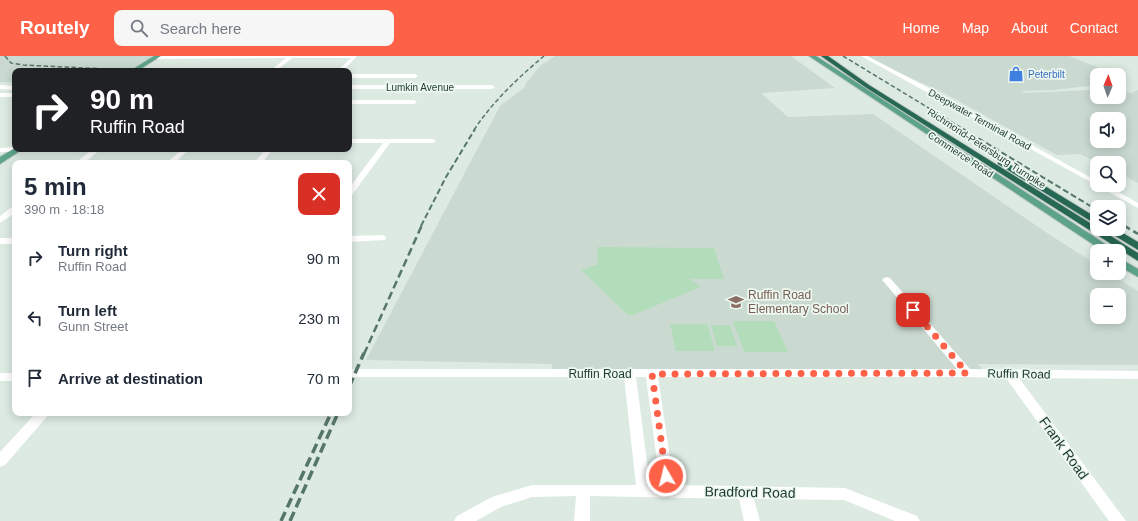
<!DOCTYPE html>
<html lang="en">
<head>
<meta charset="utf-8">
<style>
  body { margin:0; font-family:Arial,sans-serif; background:#f6f6f7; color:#1f2937; height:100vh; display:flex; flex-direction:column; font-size:15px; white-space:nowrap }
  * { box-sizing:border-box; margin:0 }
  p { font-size:13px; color:#747a83 }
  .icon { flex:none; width:22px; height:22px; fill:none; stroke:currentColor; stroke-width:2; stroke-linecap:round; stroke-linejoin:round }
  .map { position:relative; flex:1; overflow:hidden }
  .panel { position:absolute; left:12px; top:104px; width:340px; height:256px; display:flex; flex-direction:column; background:#fff; border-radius:8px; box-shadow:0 2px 10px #0003 }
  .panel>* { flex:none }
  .hud { position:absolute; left:12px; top:12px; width:340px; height:84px; border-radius:8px; box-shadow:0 2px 10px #0003; background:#202124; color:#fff; overflow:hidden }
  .needle { width:26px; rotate:2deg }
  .controls { position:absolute; left:1090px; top:12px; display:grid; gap:8px }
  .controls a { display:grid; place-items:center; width:36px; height:36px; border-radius:8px; background:#fff; box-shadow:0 2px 10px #0003; font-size:20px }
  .pin { position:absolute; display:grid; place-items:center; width:34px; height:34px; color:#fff; margin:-17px; border-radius:8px; box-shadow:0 2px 6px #0006 }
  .me { position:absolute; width:44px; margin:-22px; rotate:352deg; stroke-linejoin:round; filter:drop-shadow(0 0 3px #0008) }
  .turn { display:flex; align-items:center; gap:14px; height:84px; padding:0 12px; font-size:18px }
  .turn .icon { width:52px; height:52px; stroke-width:2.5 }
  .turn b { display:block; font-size:28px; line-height:34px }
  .round { display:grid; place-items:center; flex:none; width:42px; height:42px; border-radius:8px; background:#f6f6f7 }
  .headline { display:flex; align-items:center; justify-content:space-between; height:68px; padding:0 12px }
  h1 { font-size:24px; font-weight:700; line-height:30px }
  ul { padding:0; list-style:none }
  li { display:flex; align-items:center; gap:12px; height:60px; padding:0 12px }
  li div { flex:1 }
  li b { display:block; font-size:15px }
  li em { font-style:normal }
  header { display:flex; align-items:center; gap:24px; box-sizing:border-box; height:56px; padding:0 20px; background:#fd6147; color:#fff }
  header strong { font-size:19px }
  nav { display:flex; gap:22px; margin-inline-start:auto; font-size:14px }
  .search { width:280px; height:36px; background:#f6f6f7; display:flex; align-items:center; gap:10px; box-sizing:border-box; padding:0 14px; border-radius:8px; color:#747a83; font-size:15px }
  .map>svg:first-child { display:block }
  .built { fill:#cadad1; fill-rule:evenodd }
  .green { fill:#b3ddba }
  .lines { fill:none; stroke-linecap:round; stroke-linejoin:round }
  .major-casing { stroke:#c0c8c5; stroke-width:2 }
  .highway-casing { stroke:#c0c8c5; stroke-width:2 }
  .minor { fill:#fff; fill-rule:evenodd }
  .major { fill:#5da38a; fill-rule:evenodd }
  .highway { fill:#276854; fill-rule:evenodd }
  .rail-far3 { stroke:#57766a; stroke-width:1.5; stroke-dasharray:4.5 2.5; stroke-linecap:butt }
  .rail-far2 { stroke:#57766a; stroke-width:2; stroke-dasharray:6 3; stroke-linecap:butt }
  .rail-far1 { stroke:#57766a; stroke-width:2.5; stroke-dasharray:8 4; stroke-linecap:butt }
  .rail { stroke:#57766a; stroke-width:3.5; stroke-dasharray:10 5; stroke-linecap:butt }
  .route { stroke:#fd6147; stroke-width:7; stroke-dasharray:0 12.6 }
  .labels { text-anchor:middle; stroke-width:3.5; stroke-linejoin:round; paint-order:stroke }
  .far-shop-label { font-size:10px; fill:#366cbe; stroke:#ecf7f0; text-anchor:start }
  .far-street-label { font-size:10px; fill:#1d3a2f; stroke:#ecf7f0 }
  .education-label { font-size:12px; fill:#785e54; stroke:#ecf7f0; text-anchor:start }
  .street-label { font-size:12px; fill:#1d3a2f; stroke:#ecf7f0 }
  .near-street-label { font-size:14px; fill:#1d3a2f; stroke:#ecf7f0 }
</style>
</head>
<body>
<header>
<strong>Routely</strong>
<div class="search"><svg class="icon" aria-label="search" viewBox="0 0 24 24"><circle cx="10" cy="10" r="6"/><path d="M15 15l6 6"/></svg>Search here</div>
<nav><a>Home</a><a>Map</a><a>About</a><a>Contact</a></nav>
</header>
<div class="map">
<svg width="1138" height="465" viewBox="0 0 1138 465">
  <rect width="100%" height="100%" fill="#dceae2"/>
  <path class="built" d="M0,0H154L129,15H15V26H0Z
    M555,0H791L835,32L761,37L788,61L873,58L1047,177L1097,209V217H1109L1138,235V309L978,308L984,315L552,316V308L366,304L500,50L525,31L526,27L540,10ZM1097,239H1119V261H1097Z
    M868,0H1069L1118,19H1097V29L1052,34L1020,35L1026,37L1091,34L1097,35V41H1119V36L1131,37L1138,34V127L1119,117V107H1099L1080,98L1057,99L942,36L895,15ZM1097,63H1119V85H1097Z"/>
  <path class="green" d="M597,191L714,192L724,223H690L701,231L633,259H628L581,214L598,208Z
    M733,265H774L788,296H744Z
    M670,268H707L715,295H676Z
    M711,269H730L737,290H717Z"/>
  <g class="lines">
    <g class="major-casing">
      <path id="major" d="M154,0H161L137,15H130Z
        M809,0H816L1116,195H1103Z
        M15,92L23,93L0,108V101Z
        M1119,202L1138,213V221L1119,210Z"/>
    </g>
    <g class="highway-casing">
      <path id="highway" d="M821,0H828L869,29L1138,197V205L865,31Z
        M1001,103L1097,162V169L998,108V104Z
        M1104,173H1116L1138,186V194Z"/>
    </g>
    <path class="minor" d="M154,0H357L343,15H337L351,2H292L276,15H270L286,2L156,3Z
      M861,0H867L927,31L1097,125V129H1106L1138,147V152Z
      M349,18H415L418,20L415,22H349Z
      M0,29L15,30V34L0,33Z
      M349,29H492L495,31L492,33H349Z
      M0,37H15V41H0Z
      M349,44H414L417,46L414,48H349Z
      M349,83H433L436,85L433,87H390L352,139H349V132L383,87H349Z
      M15,91V93H29L26,95L0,96V92Z
      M93,93H101L84,107H75Z
      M183,93H190L174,107H166Z
      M266,93H273L262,107H254Z
      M12,151H15V157L0,167V160Z
      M382,179L385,180L386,182L385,184L349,186V180Z
      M0,182H15V188H0Z
      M887,221L890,222L970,313L1138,315V323L1019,322L1126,465H1109L1006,322L967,321H658L674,429L845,432L917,460L920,465H895L844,444L754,443L760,465H744L739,443L590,440V465H574L576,440L532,441L501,451L476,465H454L457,460L492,441L532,429H636L624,321H349V313H957L884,226L882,224L884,222ZM636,321H646L660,429H650Z
      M0,317H15V325H0Z
      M36,357H50L5,409L0,411V396Z"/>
    <use href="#major" class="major"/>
    <use href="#highway" class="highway"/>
    <path class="rail-far3" d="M5,0L11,7L23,9L127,14
      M843,0L965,74
      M474,74C493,45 518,22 544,0"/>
    <path class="rail-far2" d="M963,73L1097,154
      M1119,167L1125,170
      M421,170L446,121L475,73"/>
    <path class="rail-far1" d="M1123,169L1138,178
      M364,298L422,169"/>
    <path class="rail" d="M349,331L364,297
      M281,465L331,357
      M290,465L338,357"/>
  </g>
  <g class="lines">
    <path class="route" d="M666,420L652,318L967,317L913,254"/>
  </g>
  <defs>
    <g id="shop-bare" transform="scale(1.2)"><path d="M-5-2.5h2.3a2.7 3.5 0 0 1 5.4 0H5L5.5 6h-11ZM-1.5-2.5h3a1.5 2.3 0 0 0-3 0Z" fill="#3f7fe0" stroke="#ecf7f0" stroke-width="2.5" paint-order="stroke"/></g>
    <g id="school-bare" transform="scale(1.2)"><path d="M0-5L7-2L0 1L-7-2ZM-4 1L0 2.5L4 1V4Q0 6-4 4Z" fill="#8d6e63" stroke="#ecf7f0" stroke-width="2.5" paint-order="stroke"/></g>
  </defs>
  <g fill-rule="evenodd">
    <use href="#shop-bare" x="1016" y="18"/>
    <use href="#school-bare" x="736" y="246"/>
  </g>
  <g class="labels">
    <g class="far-shop-label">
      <text x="1028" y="22">Peterbilt</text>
    </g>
    <g class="far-street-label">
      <text x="420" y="35">Lumkin Avenue</text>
      <text transform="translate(980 63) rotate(29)" y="4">Deepwater Terminal Road</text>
      <text transform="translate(987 92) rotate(33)" y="4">Richmond-Petersburg Turnpike</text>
      <text transform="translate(961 98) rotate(33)" y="4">Commerce Road</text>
    </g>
    <g class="education-label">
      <text x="748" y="243">Ruffin Road<tspan x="748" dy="14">Elementary School</tspan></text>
    </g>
    <g class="street-label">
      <text x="600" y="322">Ruffin Road</text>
      <text transform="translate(1019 318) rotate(1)" y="4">Ruffin Road</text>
    </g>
    <g class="near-street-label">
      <text transform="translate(1064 392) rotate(54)" y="5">Frank Road</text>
      <text transform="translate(750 436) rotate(1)" y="5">Bradford Road</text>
    </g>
  </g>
</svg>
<div class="controls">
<a><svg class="needle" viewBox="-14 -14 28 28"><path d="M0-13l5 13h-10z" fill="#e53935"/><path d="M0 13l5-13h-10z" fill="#747a83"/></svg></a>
<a><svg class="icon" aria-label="sound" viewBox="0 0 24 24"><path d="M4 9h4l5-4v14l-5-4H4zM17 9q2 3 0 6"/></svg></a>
<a><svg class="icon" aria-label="search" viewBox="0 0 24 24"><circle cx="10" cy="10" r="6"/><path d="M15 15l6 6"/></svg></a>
<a><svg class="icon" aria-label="layers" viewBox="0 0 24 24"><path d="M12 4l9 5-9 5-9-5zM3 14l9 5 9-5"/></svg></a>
<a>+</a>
<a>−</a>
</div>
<div class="pin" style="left:913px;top:254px;background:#d93025"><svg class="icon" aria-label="arrive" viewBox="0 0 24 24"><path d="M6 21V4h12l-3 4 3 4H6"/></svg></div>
<svg class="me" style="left:666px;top:420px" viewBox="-20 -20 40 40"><circle r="17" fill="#fd6147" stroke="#fff" stroke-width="3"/><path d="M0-11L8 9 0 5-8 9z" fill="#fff"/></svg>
<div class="hud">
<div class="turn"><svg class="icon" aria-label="right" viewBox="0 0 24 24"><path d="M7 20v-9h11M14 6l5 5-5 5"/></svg><div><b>90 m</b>Ruffin Road</div></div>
</div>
<section class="panel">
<div class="headline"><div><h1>5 min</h1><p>390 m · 18:18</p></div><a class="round" style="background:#d93025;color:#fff"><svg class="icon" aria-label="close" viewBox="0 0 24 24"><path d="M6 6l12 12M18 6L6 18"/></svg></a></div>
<ul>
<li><svg class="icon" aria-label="right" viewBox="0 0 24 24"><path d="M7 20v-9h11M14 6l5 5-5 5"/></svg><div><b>Turn right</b><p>Ruffin Road</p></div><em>90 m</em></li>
<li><svg class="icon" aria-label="left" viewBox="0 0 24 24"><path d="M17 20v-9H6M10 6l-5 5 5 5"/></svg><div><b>Turn left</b><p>Gunn Street</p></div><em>230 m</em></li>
<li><svg class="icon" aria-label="arrive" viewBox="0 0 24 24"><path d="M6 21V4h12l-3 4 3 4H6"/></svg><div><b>Arrive at destination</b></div><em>70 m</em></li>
</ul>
</section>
</div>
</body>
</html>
